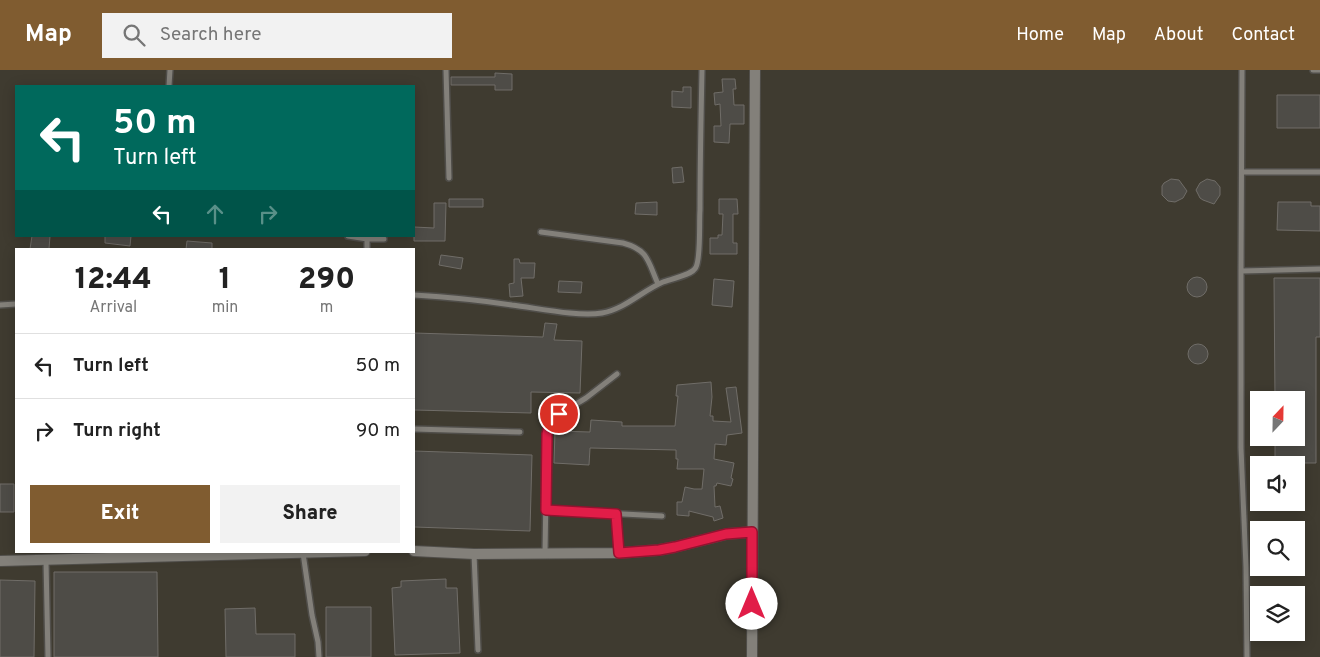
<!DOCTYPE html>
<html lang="en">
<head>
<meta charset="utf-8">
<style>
  body { margin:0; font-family:Overpass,sans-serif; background:#f2f2f2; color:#222; height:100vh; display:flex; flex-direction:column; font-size:19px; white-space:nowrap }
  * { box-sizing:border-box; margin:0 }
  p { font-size:16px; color:#767676 }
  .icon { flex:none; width:28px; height:28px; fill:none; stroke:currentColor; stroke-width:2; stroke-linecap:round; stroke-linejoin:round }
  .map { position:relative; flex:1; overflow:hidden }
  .side { position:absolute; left:15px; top:178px; width:400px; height:305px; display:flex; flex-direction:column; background:#fff; border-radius:0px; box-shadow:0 2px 12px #0003 }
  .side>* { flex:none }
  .top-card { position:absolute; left:15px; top:15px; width:400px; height:152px; border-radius:0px; box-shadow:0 2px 12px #0003; background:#00695c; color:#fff; overflow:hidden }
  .needle { width:32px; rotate:22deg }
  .controls { position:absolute; left:1250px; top:321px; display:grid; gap:10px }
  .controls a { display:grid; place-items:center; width:55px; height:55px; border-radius:0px; background:#fff; box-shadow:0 2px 12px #0003; font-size:25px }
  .pin { position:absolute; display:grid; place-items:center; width:42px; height:42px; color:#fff; margin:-21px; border:2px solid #fff; border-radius:50%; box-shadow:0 1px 5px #0007 }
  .me { position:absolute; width:55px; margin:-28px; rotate:0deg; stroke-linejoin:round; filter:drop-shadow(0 0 4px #0008) }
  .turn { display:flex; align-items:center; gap:18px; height:105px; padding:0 15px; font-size:22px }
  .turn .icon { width:65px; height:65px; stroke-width:2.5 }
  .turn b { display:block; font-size:35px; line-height:42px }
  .lanes { display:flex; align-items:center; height:48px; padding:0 15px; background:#0003; justify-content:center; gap:25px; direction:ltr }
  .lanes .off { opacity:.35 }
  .eta { display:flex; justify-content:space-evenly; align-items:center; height:85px; text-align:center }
  .eta b { font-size:30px; font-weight:800; line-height:35px }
  .button { display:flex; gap:10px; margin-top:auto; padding:10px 15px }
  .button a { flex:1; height:58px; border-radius:0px; background:#805c30; color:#fff; font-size:20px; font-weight:800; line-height:58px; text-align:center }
  .button a+a { background:#f2f2f2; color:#222 }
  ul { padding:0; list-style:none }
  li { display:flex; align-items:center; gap:15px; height:65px; padding:0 15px; border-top:1px solid #e0e0e0 }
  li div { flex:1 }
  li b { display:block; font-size:19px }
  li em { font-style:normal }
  header { display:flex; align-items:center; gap:30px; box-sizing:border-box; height:70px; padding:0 25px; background:#805c30; color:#fff }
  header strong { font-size:24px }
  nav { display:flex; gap:28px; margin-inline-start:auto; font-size:18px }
  .search { width:350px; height:45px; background:#f2f2f2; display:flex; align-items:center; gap:12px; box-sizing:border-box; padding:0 18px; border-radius:0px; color:#767676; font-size:19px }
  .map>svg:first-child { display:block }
  .built { fill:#3f3b30; fill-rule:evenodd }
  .building { fill:#4e4c47; stroke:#706d68 }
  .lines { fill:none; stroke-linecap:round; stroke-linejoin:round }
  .lane-casing { stroke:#504e4a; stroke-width:8 }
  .street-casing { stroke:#504e4a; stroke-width:12 }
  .lane { stroke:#83807a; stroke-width:5 }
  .street { stroke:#83807a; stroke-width:10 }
  .route-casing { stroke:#92132f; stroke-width:12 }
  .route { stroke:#e11d48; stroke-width:9 }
</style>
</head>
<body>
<header>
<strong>Map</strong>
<div class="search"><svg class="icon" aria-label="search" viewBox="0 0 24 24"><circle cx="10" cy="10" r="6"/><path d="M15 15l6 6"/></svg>Search here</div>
<nav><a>Home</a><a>Map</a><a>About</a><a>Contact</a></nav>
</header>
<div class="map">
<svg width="1320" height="587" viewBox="0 0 1320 587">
  <rect width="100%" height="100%" fill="#34322d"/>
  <path class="built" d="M0,0H1320V587H0ZM16,16H414V166H16ZM16,179H414V481H16ZM1259,330H1296V368H1259ZM1259,395H1296V432H1259ZM1259,460H1296V498H1259ZM1259,525H1296V562H1259Z"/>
  <path class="building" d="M495,3L512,4V20H495V15H451V7H495Z
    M722,9H735L736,19H733L734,35H744V54H730L729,73L714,72V56H721L720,34L715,35L714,23L723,22Z
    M683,17H691V38L672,37V21L683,22Z
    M1277,25H1320V58H1277Z
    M682,97L684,112L673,113L672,98Z
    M1171,109L1179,110L1187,121L1183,128L1175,132L1168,131L1162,125V116L1164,113Z
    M1207,109L1215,111L1220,117V125L1214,134L1203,130L1200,128L1196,120L1200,113Z
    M449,129H483V137H449Z
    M719,129H737L738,144H733V173H737V184H710V168H718V165H722L723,144H719Z
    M657,132V145L635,144L636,133Z
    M1278,132H1311V136H1320V161L1277,160Z
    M434,133H446L445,171H414V157L434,158Z
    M32,166H50L49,179H30Z
    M105,166H131L130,176L105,173Z
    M187,171L212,173V179H186Z
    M441,185L463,188L461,199L439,195Z
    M514,189H519L520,193H535L534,208H521L523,226L510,227L509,214L514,213Z
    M1187 217a10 10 0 1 1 20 0a10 10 0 1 1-20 0Z
    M1274,208H1320V267H1316V393H1275V368H1296V330H1275Z
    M714,209L734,211L732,237L712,235Z
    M559,211L582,212L581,223L558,222Z
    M545,253L557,254L554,270L582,271L580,323L531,322V343L414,340V263L543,267Z
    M1188 284a10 10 0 1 1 20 0a10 10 0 1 1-20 0Z
    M711,312L712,327L710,346H713V351L731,352L726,318L736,317L742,363L727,365L726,375L715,374L714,389L734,393L731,408L733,409L731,416L717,413L716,416H714L715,437L720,436L723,448L714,451L713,447L689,441V446L677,445V432H682L685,417L694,419H702L704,399H677L678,389H676V380L590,378L589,395L554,393L555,361L590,362L591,350L622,352V356H675L678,326H676L677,315Z
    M414,381L532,385L530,461L414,457Z
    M0,414H14V442H0Z
    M54,502H157L158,587H54Z
    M446,509V518H457L460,583L395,585L392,518L401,517V511Z
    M0,510L35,511L34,587H0Z
    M326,537H371V587H326Z
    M255,538L256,564H295V587H226L225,539Z"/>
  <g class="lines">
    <g class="lane-casing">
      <path id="lane" d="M446,0L449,108
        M1242,0L1241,201V378L1246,497L1247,587
        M1313,0H1320
        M169,16L170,0
        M1242,102H1320
        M541,162L623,173C649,180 648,192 658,214
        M348,166L367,169H384
        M367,169V179
        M1241,201L1320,199
        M414,225C447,227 479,230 512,235C537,238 578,247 602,243C625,239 642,221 663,212C671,209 693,205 696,197C701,187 699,153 700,140C700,94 701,47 702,0
        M0,235L16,234
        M414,359L520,362
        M546,440L662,446
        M616,444L619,483
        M303,483L312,545L318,572L319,587
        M545,483L547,364L549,355L553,348L586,328L617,304
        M474,484L478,580
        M46,491L48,587"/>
    </g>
    <g class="street-casing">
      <path id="street" d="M414,481L474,484L619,483L659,480L675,477L727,464L752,462
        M0,491L365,481
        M752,587L755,0"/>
    </g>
    <use href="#lane" class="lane"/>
    <use href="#street" class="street"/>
  </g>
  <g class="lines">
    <g class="route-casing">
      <path id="route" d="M559,344C551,350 549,355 547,364L546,440L616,444L619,483L659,480L675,477L726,464L752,462V534"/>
    </g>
    <use href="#route" class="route"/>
  </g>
</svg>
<div class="controls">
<a><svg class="needle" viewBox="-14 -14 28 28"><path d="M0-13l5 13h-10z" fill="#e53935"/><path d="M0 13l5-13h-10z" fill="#767676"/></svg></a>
<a><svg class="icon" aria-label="sound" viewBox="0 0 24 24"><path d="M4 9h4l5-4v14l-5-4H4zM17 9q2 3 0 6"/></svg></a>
<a><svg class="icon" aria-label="search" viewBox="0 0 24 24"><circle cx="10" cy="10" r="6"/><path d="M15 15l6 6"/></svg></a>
<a><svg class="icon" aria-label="layers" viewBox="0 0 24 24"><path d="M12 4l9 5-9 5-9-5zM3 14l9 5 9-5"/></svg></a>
</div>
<div class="pin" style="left:559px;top:344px;background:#d93025"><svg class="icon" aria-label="arrive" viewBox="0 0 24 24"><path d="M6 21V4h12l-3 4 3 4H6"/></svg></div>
<svg class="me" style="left:752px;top:534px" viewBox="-20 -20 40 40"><circle r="19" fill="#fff"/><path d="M0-13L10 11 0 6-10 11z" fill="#e11d48"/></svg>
<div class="top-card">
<div class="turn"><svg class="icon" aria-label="left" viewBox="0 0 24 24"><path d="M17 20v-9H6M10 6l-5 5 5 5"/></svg><div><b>50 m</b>Turn left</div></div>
<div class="lanes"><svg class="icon" aria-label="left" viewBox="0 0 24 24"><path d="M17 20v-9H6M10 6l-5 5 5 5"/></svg><svg class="icon off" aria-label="ahead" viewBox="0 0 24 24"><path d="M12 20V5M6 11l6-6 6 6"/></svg><svg class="icon off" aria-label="right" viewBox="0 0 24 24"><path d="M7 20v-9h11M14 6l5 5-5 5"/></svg></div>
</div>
<section class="side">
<div class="eta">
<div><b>12:44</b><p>Arrival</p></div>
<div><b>1</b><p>min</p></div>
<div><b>290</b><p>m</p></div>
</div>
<ul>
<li><svg class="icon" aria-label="left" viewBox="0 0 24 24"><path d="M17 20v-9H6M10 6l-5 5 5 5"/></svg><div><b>Turn left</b></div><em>50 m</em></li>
<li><svg class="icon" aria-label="right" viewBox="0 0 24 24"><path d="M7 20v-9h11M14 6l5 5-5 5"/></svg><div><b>Turn right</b></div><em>90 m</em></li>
</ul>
<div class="button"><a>Exit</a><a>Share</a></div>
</section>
</div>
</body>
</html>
